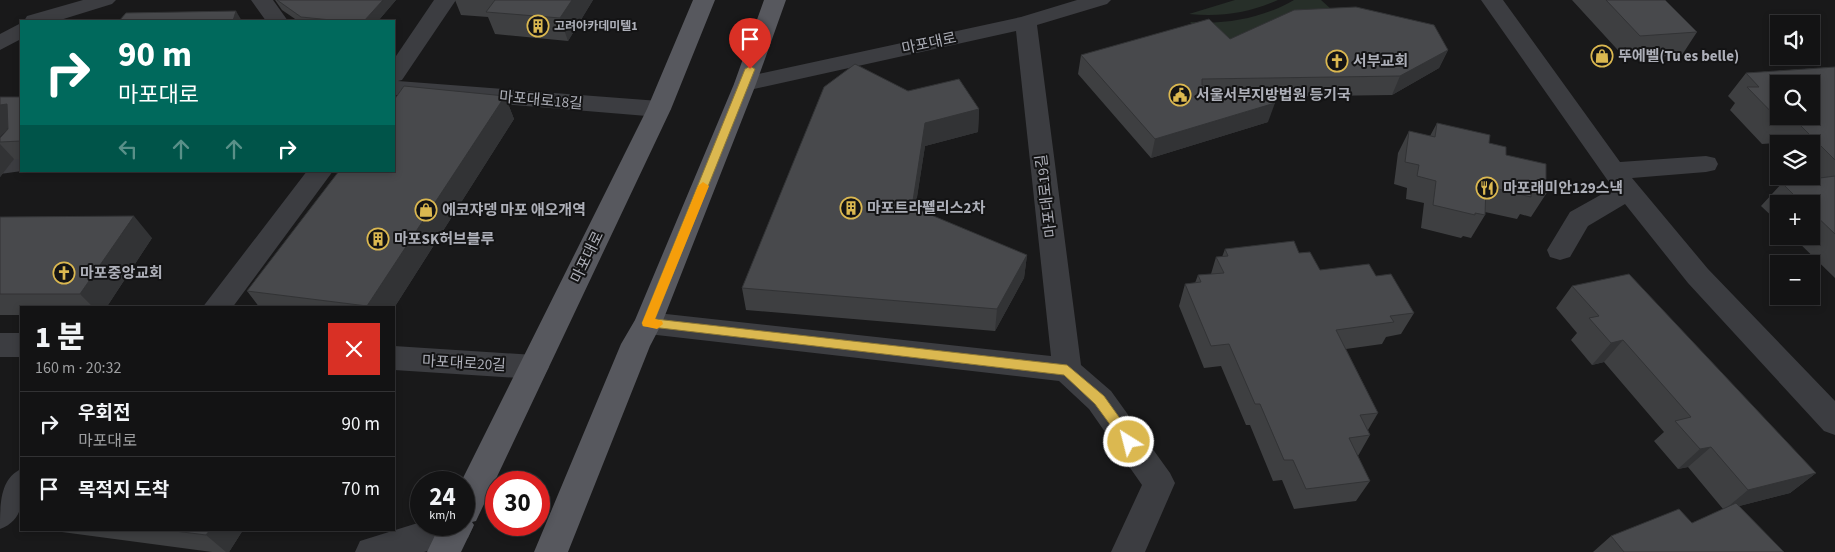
<!DOCTYPE html>
<html lang="ko">
<head>
<meta charset="utf-8">
<style>
  body { margin:0; font-family:"Source Sans 3","Noto Sans KR",sans-serif; background:#202022; color:#f1f3f6; height:100vh; display:flex; flex-direction:column; font-size:19px; white-space:nowrap }
  * { box-sizing:border-box; margin:0 }
  p { font-size:16px; color:#9d9ea0 }
  .icon { flex:none; width:28px; height:28px; fill:none; stroke:currentColor; stroke-width:2; stroke-linecap:round; stroke-linejoin:round }
  .map { position:relative; flex:1; overflow:hidden }
  .side { position:absolute; left:20px; top:306px; width:375px; height:225px; display:flex; flex-direction:column; background:#131314; border-radius:0px; box-shadow:0 2px 8px #0003,0 0 0 1px #323234 }
  .side>* { flex:none }
  .banner { position:absolute; left:20px; top:20px; width:375px; height:152px; border-radius:0px; box-shadow:0 2px 8px #0003,0 0 0 1px #323234; background:#00695c; color:#fff; overflow:hidden }
  .buttons { position:absolute; left:1770px; top:15px; display:grid; gap:10px }
  .buttons a { display:grid; place-items:center; width:50px; height:50px; border-radius:0px; background:#131314; box-shadow:0 2px 8px #0003,0 0 0 1px #323234; font-size:25px }
  .speed { position:absolute; left:410px; top:471px; display:flex; gap:10px; font-size:25px; font-weight:700; text-align:center }
  .speed>* { display:grid; place-content:center; width:65px; height:65px; border-radius:50%; background:#131314; box-shadow:0 2px 8px #0003,0 0 0 1px #323234; line-height:1 }
  .speed small { font-size:12px; font-weight:400 }
  .speed .limit { border:8px solid #d22; background:#fff; color:#111 }
  .pin { position:absolute; display:grid; place-items:center; width:42px; height:42px; color:#fff; margin:-51px -21px; border-radius:50% 50% 50% 0; rotate:-45deg; box-shadow:0 0 5px #0007 }
  .pin .icon { rotate:45deg }
  .me { position:absolute; width:55px; margin:-28px; rotate:324deg; stroke-linejoin:round; filter:drop-shadow(0 0 4px #0008) }
  .turn { display:flex; align-items:center; gap:18px; height:105px; padding:0 15px; font-size:22px }
  .turn .icon { width:65px; height:65px; stroke-width:2.5 }
  .turn b { display:block; font-size:35px; line-height:42px }
  .lanes { display:flex; align-items:center; height:48px; padding:0 15px; background:#0003; justify-content:center; gap:25px; direction:ltr }
  .lanes .off { opacity:.35 }
  .round { display:grid; place-items:center; flex:none; width:52px; height:52px; border-radius:0px; background:#202022 }
  .summary { display:flex; align-items:center; justify-content:space-between; height:85px; padding:0 15px }
  h1 { font-size:30px; font-weight:800; line-height:38px }
  ul { padding:0; list-style:none }
  li { display:flex; align-items:center; gap:15px; height:65px; padding:0 15px; border-top:1px solid #323234 }
  li div { flex:1 }
  li b { display:block; font-size:19px }
  li em { font-style:normal }
  .map>svg:first-child { display:block }
  .green { fill:#272f29 }
  .lines { fill:none; stroke-linecap:round; stroke-linejoin:round }
  .minor { fill:#3c3d41; fill-rule:evenodd }
  .major { fill:#57585e; fill-rule:evenodd }
  .wall { fill:#3e3f41 }
  .shaded-wall { fill:#323335 }
  .building { fill:#48494c; stroke:#323335; fill-rule:evenodd }
  .route { fill:#dbb850; stroke:#8e7834 }
  .slow { fill:#f59e0b }
  .labels { text-anchor:middle; stroke-width:4; stroke-linejoin:round; paint-order:stroke }
  .far-poi-label { font-size:12px; font-weight:bold; fill:#adafb8; stroke:#141415; text-anchor:start }
  .street-label { font-size:15px; fill:#adafb8; stroke:#141415 }
  .poi-label { font-size:15px; font-weight:bold; fill:#adafb8; stroke:#141415; text-anchor:start }
</style>
</head>
<body>
<div class="map">
<svg width="1835" height="552" viewBox="0 0 1835 552">
  <rect width="100%" height="100%" fill="#19191a"/>
  <path class="green" d="M1235,0H1278C1249,13 1221,17 1189,14Z
    M1294,0H1321L1342,19L1219,47L1190,22C1226,25 1263,18 1294,0Z"/>
  <g class="lines">
    <path class="minor" d="M83,0H116L112,4L57,21H24L27,16Z
      M251,0H273L288,21H266Z
      M434,0H456L402,80L398,81L659,101L667,104L671,109L667,114L659,117L394,95V59Z
      M1077,0H1111L1107,4L1037,25L1081,365L1111,391L1170,473L1175,483L1145,552H1111L1142,485L1089,409L1059,381L648,334L638,331L634,323L638,315L648,312L1051,356L1016,31L745,91L737,89L734,84L737,79L745,77L1021,17Z
      M1481,0H1503L1620,162L1706,156L1715,158L1718,164L1715,170L1706,172L1632,178L1708,269L1835,401V435L1824,431L1688,283L1625,204L1588,226L1570,257L1560,260L1550,257L1547,250L1570,212L1613,188Z
      M21,23V39L0,50V34Z
      M0,156L21,159L22,171L0,174Z
      M307,171H333L232,308H202Z
      M0,333H21V357H0Z
      M394,346L534,355L544,358L549,367L544,376L534,379L394,370Z
      M21,469C23,493 27,519 0,529C0,504 0,479 21,469Z
      M464,515L468,516L473,527L468,538L424,552H355L360,541L421,522V525H464Z"/>
    <path class="major" d="M693,0H715L671,109L476,521L472,522L474,525L461,552H427L440,525H464V482H461L647,109Z
      M764,0H786L756,84L662,323L650,346L568,552H534L621,344L635,320L734,84Z"/>
  </g>
  <path class="wall" d="M275,0H396L378,21H298L282,10Z
    M455,0H593L568,41L495,34L488,17L461,15Z
    M1572,0H1665L1697,32L1682,55L1626,59Z
    M1230,39L1448,50L1439,68L1392,95L1253,97L1268,122L1151,158L1078,74L1081,55Z
    M1835,67V278L1792,236H1811V204H1779V223L1761,206L1782,183L1811,179L1808,176H1811V144H1779V146L1776,143L1762,144L1730,110L1735,103L1728,96L1746,73Z
    M908,91L979,109L978,132L925,146L915,209L1027,255L1024,278L995,331L746,310L742,288Z
    M505,96L514,119L394,308H260L247,291Z
    M0,97H21V159H14L0,177V138L8,129V128L0,137Z
    M1437,123L1489,143L1506,155L1546,194L1531,217L1520,214L1517,219L1485,212V215L1471,238L1463,236L1461,238L1421,228L1424,203L1406,199L1407,188L1394,184L1398,153L1409,131L1430,136Z
    M0,217L152,238L106,308H21V315H0Z
    M1225,249L1299,253L1320,270L1376,276L1414,313L1401,334L1386,337L1382,344L1346,349L1378,413L1368,430L1370,435L1358,456L1370,481L1356,501L1294,509L1282,480L1273,481L1250,425H1246L1221,366L1204,368L1179,306L1185,284L1195,283L1198,275L1211,274L1216,257H1222Z
    M1572,286L1816,473L1790,493L1739,506L1784,552H1593L1611,536L1692,523L1723,509L1688,467L1678,469L1654,441L1664,432L1604,362L1592,365L1571,340L1577,333L1556,308Z
    M47,530H243L229,552H212Z"/>
  <path class="shaded-wall" d="M383,0H396L378,21H364Z
    M572,0H593L568,41L560,18Z
    M236,11L242,21H233Z
    M1448,50L1439,68L1392,95L1400,76Z
    M505,96L514,119L394,308H368L367,306Z
    M1275,103L1268,122L1151,158L1155,139Z
    M7,104L12,123L0,137V105Z
    M979,109L978,132L925,146L912,230V207L925,123Z
    M0,144L14,159L0,177Z
    M134,216L152,238L106,308H94L80,294Z
    M1027,255L1024,278L995,331L997,309Z
    M1623,340L1604,362L1592,365L1611,343Z
    M1711,447L1688,467L1678,469L1700,449Z
    M1816,473L1790,493L1724,510L1748,490Z
    M210,530H243L229,552H226L206,535Z"/>
  <path class="building" d="M277,0H383L364,21H341L301,17Z
    M495,0H572L560,18L486,12Z
    M1606,0H1665L1697,32L1640,36Z
    M1356,7L1434,25L1448,50L1400,76L1202,79V85L1275,103L1155,139L1081,55L1209,19L1230,39L1294,10Z
    M236,11L233,21H119L126,13Z
    M855,64L908,91L959,79L979,109L925,123L912,207L1027,255L997,309L742,288L824,87Z
    M1835,67V160L1795,120L1780,121L1747,87H1759L1746,73ZM1779,84H1811V116H1779Z
    M404,86L505,96L367,306L247,291L339,171H394V100Z
    M0,97H21V141L0,142V138L8,129L7,104L0,105Z
    M1437,123L1490,135L1489,143L1506,147V155L1546,164V194L1531,191V197L1486,186L1485,215L1475,213V215L1433,205L1436,181L1417,176L1419,165L1405,162L1409,131L1435,137Z
    M1835,176V234L1811,211V204H1803L1782,183Z
    M134,216L80,294H0V217Z
    M1294,241L1299,253L1310,252L1320,270L1369,264L1376,276L1391,274L1414,313L1390,316L1394,322L1336,330L1378,413L1360,415L1370,435L1349,438L1370,481L1306,489L1293,460H1284L1260,404H1255L1229,344L1211,346L1185,284L1201,282L1198,275L1224,273L1216,257L1228,256L1225,249Z
    M1629,274L1816,473L1748,490L1711,447L1700,449L1675,421L1691,417L1623,340L1611,343L1589,318L1599,316L1572,286Z
    M1736,503L1784,552H1624L1611,536L1679,509L1692,523Z
    M167,530H210L206,535Z"/>
  <path class="route" d="M750,66L755,69L655,319L1067,365L1104,396L1134,438L1136,442L1134,445H1125L1095,404L1064,375L643,326L642,323L745,69Z"/>
  <path class="slow" d="M703,182L709,186L655,319L662,321L663,324L657,329L643,326L642,323L698,186Z"/>
  <defs>
    <g id="building-ring" transform="scale(1.125)"><circle r="9.5" fill="#141415" stroke="#dbb850" stroke-width="1.5"/><path d="M-4-6H4V6H1V3H-1V6H-4ZM-2.5-4.3h1.7v1.8h-1.7ZM.8-4.3h1.7v1.8H.8ZM-2.5-1h1.7V.8h-1.7ZM.8-1h1.7V.8H.8Z" fill="#dbb850"/></g>
    <g id="shop-ring" transform="scale(1.125)"><circle r="9.5" fill="#141415" stroke="#dbb850" stroke-width="1.5"/><path d="M-5-2.5h2.3a2.7 3.5 0 0 1 5.4 0H5L5.5 6h-11ZM-1.5-2.5h3a1.5 2.3 0 0 0-3 0Z" fill="#dbb850"/></g>
    <g id="church-ring" transform="scale(1.125)"><circle r="9.5" fill="#141415" stroke="#dbb850" stroke-width="1.5"/><path d="M-1.2-6h2.4v3.5h3.3v2.4h-3.3V6h-2.4V-.1h-3.3v-2.4h3.3Z" fill="#dbb850"/></g>
    <g id="civic-ring" transform="scale(1.125)"><circle r="9.5" fill="#141415" stroke="#dbb850" stroke-width="1.5"/><path d="M-.6-6.5H3V-4.5H.6V-3L4-1V1h2V6H-6V1h2V-1L-.6-3ZM-1.2 2.5V6h2.4V2.5Z" fill="#dbb850"/></g>
    <g id="restaurant-ring" transform="scale(1.125)"><circle r="9.5" fill="#141415" stroke="#dbb850" stroke-width="1.5"/><path d="M-5-6h1v4h1v-4h1v4h1v-4h1v5L-1.5 .5V6h-2V.5L-5-1ZM5-6V6H3V1.5H1.5Q1.5-4 5-6Z" fill="#dbb850"/></g>
  </defs>
  <g fill-rule="evenodd">
    <use href="#building-ring" x="538" y="26"/>
    <use href="#shop-ring" x="1602" y="56"/>
    <use href="#church-ring" x="1337" y="61"/>
    <use href="#civic-ring" x="1180" y="95"/>
    <use href="#restaurant-ring" x="1487" y="188"/>
    <use href="#building-ring" x="851" y="208"/>
    <use href="#shop-ring" x="426" y="210"/>
    <use href="#building-ring" x="378" y="239"/>
    <use href="#church-ring" x="64" y="273"/>
  </g>
  <g class="labels">
    <g class="far-poi-label">
      <text x="554" y="30">고려아카데미텔1</text>
    </g>
    <g class="street-label">
      <text transform="translate(929 43) rotate(-12)" y="5">마포대로</text>
      <text transform="translate(541 100) rotate(5)" y="5">마포대로18길</text>
      <text transform="translate(1046 196) rotate(-97)" y="5">마포대로19길</text>
      <text transform="translate(587 257) rotate(-64)" y="5">마포대로</text>
      <text transform="translate(464 363) rotate(3)" y="5">마포대로20길</text>
    </g>
    <g class="poi-label">
      <text x="1618" y="61">뚜에벨(Tu es belle)</text>
      <text x="1353" y="66">서부교회</text>
      <text x="1196" y="100">서울서부지방법원 등기국</text>
      <text x="1503" y="193">마포래미안129스낵</text>
      <text x="867" y="213">마포트라펠리스2차</text>
      <text x="442" y="215">에코쟈뎅 마포 애오개역</text>
      <text x="394" y="244">마포SK허브블루</text>
      <text x="80" y="278">마포중앙교회</text>
    </g>
  </g>
</svg>
<div class="buttons">
<a><svg class="icon" aria-label="sound" viewBox="0 0 24 24"><path d="M4 9h4l5-4v14l-5-4H4zM17 9q2 3 0 6"/></svg></a>
<a><svg class="icon" aria-label="search" viewBox="0 0 24 24"><circle cx="10" cy="10" r="6"/><path d="M15 15l6 6"/></svg></a>
<a><svg class="icon" aria-label="layers" viewBox="0 0 24 24"><path d="M12 4l9 5-9 5-9-5zM3 14l9 5 9-5"/></svg></a>
<a>+</a>
<a>−</a>
</div>
<div class="speed"><div>24<small>km/h</small></div><div class="limit">30</div></div>
<div class="pin" style="left:750px;top:69px;background:#d93025"><svg class="icon" aria-label="arrive" viewBox="0 0 24 24"><path d="M6 21V4h12l-3 4 3 4H6"/></svg></div>
<svg class="me" style="left:1129px;top:442px" viewBox="-20 -20 40 40"><circle r="17" fill="#dbb850" stroke="#fff" stroke-width="3"/><path d="M0-11L8 9 0 5-8 9z" fill="#fff"/></svg>
<div class="banner">
<div class="turn"><svg class="icon" aria-label="right" viewBox="0 0 24 24"><path d="M7 20v-9h11M14 6l5 5-5 5"/></svg><div><b>90 m</b>마포대로</div></div>
<div class="lanes"><svg class="icon off" aria-label="left" viewBox="0 0 24 24"><path d="M17 20v-9H6M10 6l-5 5 5 5"/></svg><svg class="icon off" aria-label="ahead" viewBox="0 0 24 24"><path d="M12 20V5M6 11l6-6 6 6"/></svg><svg class="icon off" aria-label="ahead" viewBox="0 0 24 24"><path d="M12 20V5M6 11l6-6 6 6"/></svg><svg class="icon" aria-label="right" viewBox="0 0 24 24"><path d="M7 20v-9h11M14 6l5 5-5 5"/></svg></div>
</div>
<section class="side">
<div class="summary"><div><h1>1 분</h1><p>160 m · 20:32</p></div><a class="round" style="background:#d93025;color:#fff"><svg class="icon" aria-label="close" viewBox="0 0 24 24"><path d="M6 6l12 12M18 6L6 18"/></svg></a></div>
<ul>
<li><svg class="icon" aria-label="right" viewBox="0 0 24 24"><path d="M7 20v-9h11M14 6l5 5-5 5"/></svg><div><b>우회전</b><p>마포대로</p></div><em>90 m</em></li>
<li><svg class="icon" aria-label="arrive" viewBox="0 0 24 24"><path d="M6 21V4h12l-3 4 3 4H6"/></svg><div><b>목적지 도착</b></div><em>70 m</em></li>
</ul>
</section>
</div>
</body>
</html>
